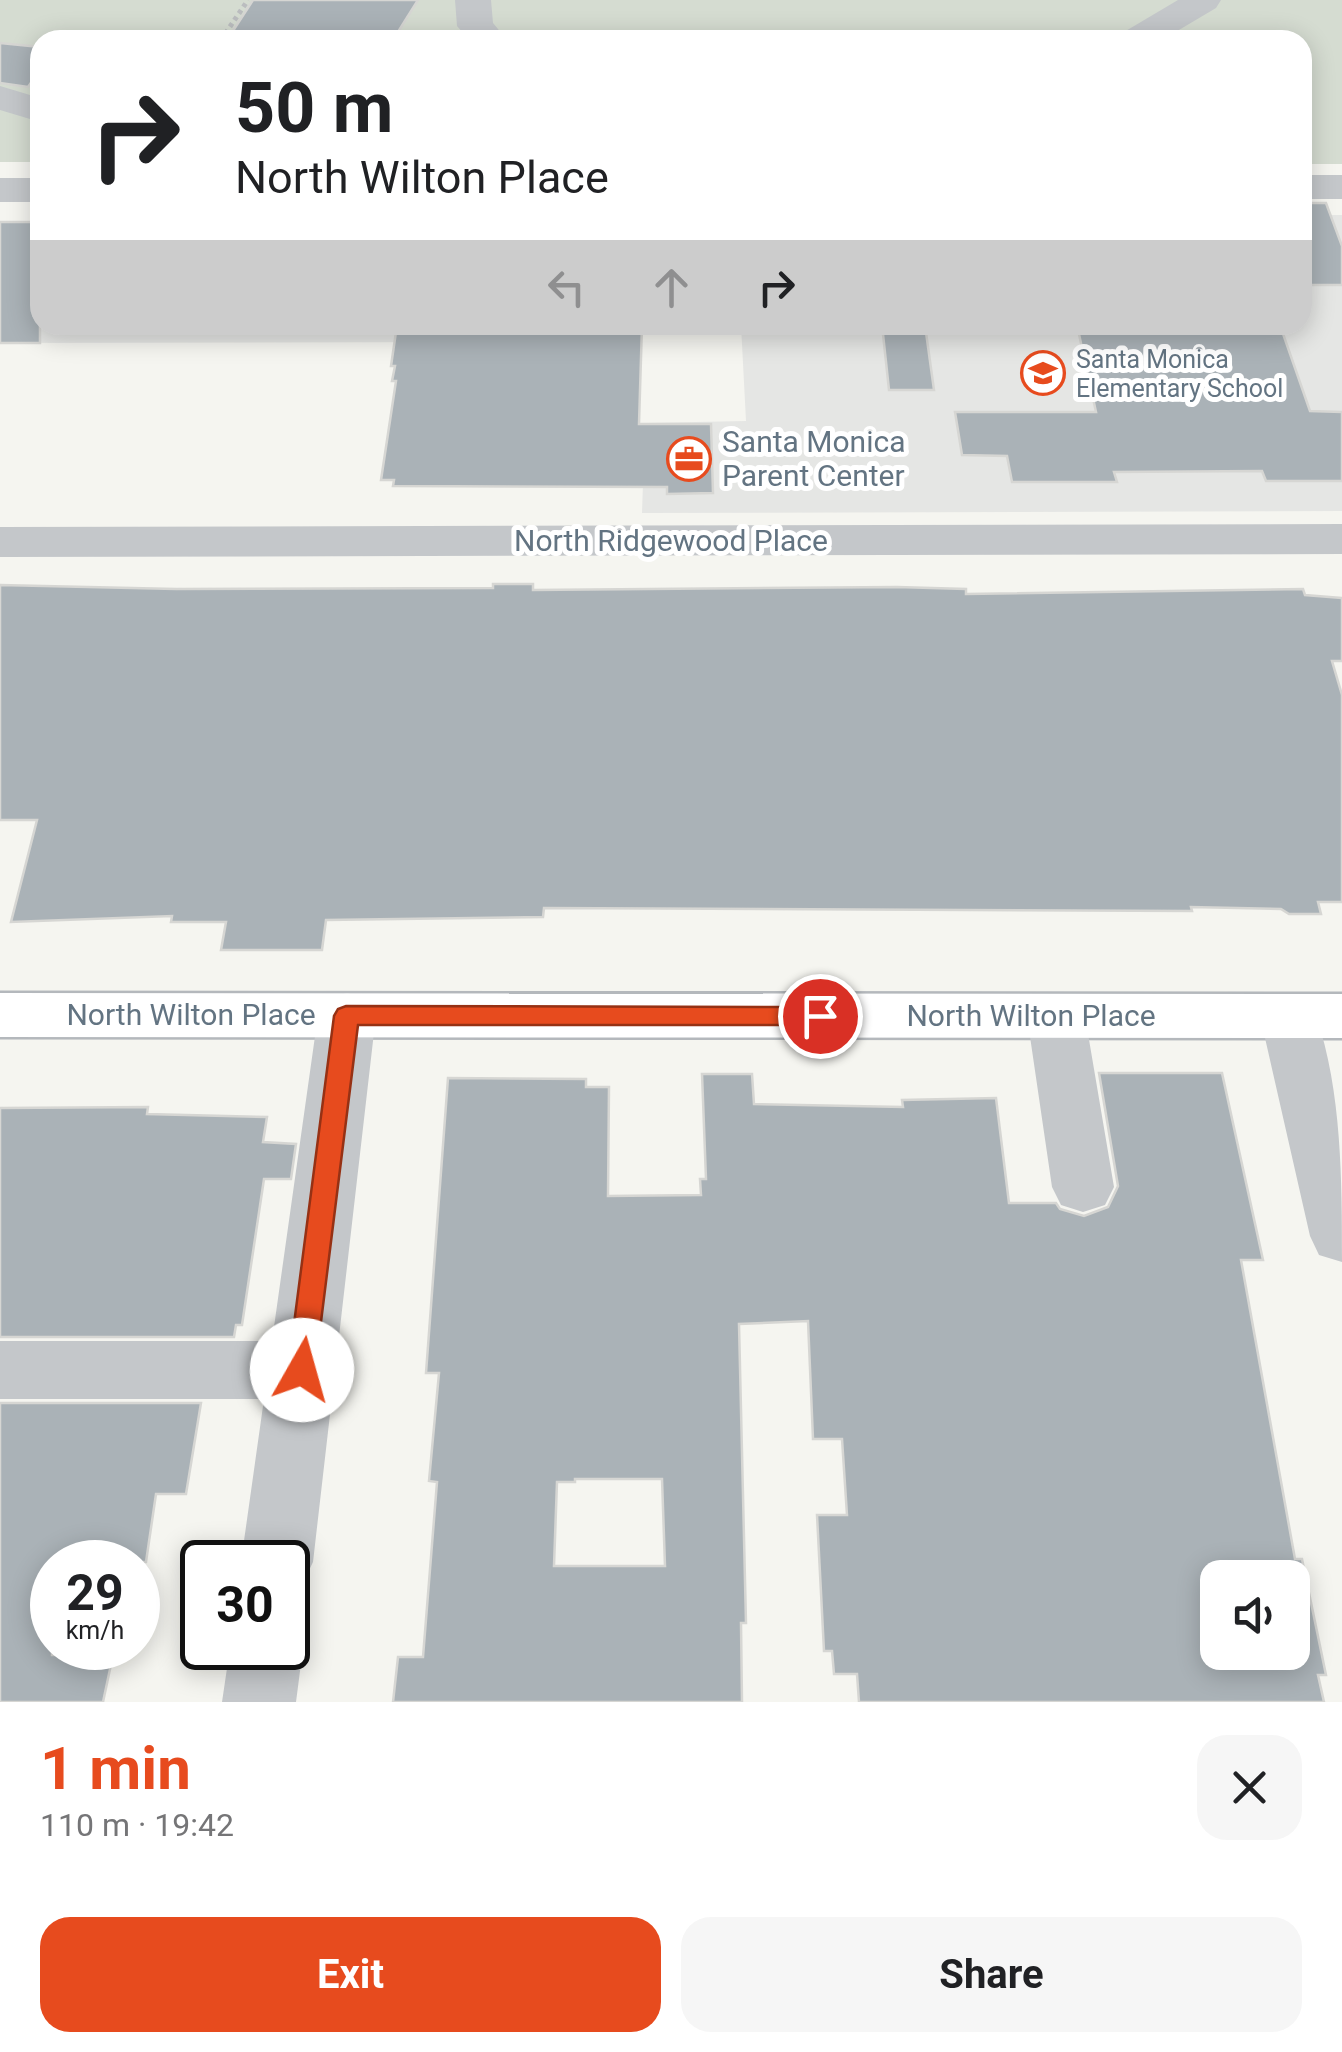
<!DOCTYPE html>
<html lang="en">
<head>
<meta charset="utf-8">
<style>
  body { margin:0; font-family:Roboto,sans-serif; background:#f6f6f6; color:#202124; height:100vh; display:flex; flex-direction:column; font-size:38px; white-space:nowrap }
  * { box-sizing:border-box; margin:0 }
  p { font-size:32px; color:#757577 }
  .icon { flex:none; width:55px; height:55px; fill:none; stroke:currentColor; stroke-width:2; stroke-linecap:round; stroke-linejoin:round }
  .map { position:relative; height:1702px; overflow:hidden }
  .side { display:flex; flex-direction:column; background:#fff; flex:1 }
  .side>* { flex:none }
  .banner { position:absolute; left:30px; top:30px; width:1282px; height:305px; border-radius:30px; box-shadow:0 5px 25px #0003; background:#fff; color:#202124; overflow:hidden }
  .controls { position:absolute; left:1200px; top:1560px; display:grid; gap:20px }
  .controls a { display:grid; place-items:center; width:110px; height:110px; border-radius:20px; background:#fff; box-shadow:0 5px 25px #0003; font-size:50px }
  .speed { position:absolute; left:30px; top:1540px; display:flex; gap:20px; font-size:50px; font-weight:700; text-align:center }
  .speed>* { display:grid; place-content:center; width:130px; height:130px; border-radius:50%; background:#fff; box-shadow:0 5px 25px #0003; line-height:1 }
  .speed small { font-size:25px; font-weight:400 }
  .speed .limit { border:5px solid #111; border-radius:15px; background:#fff; color:#111 }
  .pin { position:absolute; display:grid; place-items:center; width:85px; height:85px; color:#fff; margin:-42px; border:5px solid #fff; border-radius:50%; box-shadow:0 2px 10px #0007 }
  .me { position:absolute; width:110px; margin:-55px; rotate:7deg; stroke-linejoin:round; filter:drop-shadow(0 0 8px #0008) }
  .turn { display:flex; align-items:center; gap:35px; height:210px; padding:0 40px; font-size:45px }
  .turn .icon { width:130px; height:130px; stroke-width:2.5 }
  .turn b { display:block; font-size:70px; line-height:85px }
  .lanes { display:flex; align-items:center; height:95px; padding:0 40px; background:#0003; justify-content:center; gap:50px; direction:ltr }
  .lanes .off { opacity:.35 }
  .round { display:grid; place-items:center; flex:none; width:105px; height:105px; border-radius:30px; background:#f6f6f6 }
  .headline { display:flex; align-items:center; justify-content:space-between; height:170px; padding:0 40px }
  h1 { font-size:60px; font-weight:700; line-height:75px; color:#e74b1e }
  .button { display:flex; gap:20px; margin-top:auto; padding:20px 40px }
  .button a { flex:1; height:115px; border-radius:30px; background:#e74b1e; color:#fff; font-size:40px; font-weight:700; line-height:115px; text-align:center }
  .button a+a { background:#f6f6f6; color:#202124 }
  .map>svg:first-child { display:block }
  .built { fill:#e5e6e4 }
  .green { fill:#d5dcd1 }
  .building { fill:#aab2b7; stroke:#d6d6d3; stroke-width:2.5; fill-rule:evenodd }
  .lines { fill:none; stroke-linecap:round; stroke-linejoin:round }
  .major-casing { stroke:#b4b8bc; stroke-width:5 }
  .path { stroke:#bbbdbf; stroke-width:5; stroke-dasharray:4 4; stroke-linecap:butt }
  .minor { fill:#c4c7ca; fill-rule:evenodd }
  .major { fill:#fff; fill-rule:evenodd }
  .route { fill:#e74b1e; stroke:#963114; stroke-width:2.5 }
  .labels { text-anchor:middle; stroke-width:10; stroke-linejoin:round; paint-order:stroke }
  .far-poi-label { font-size:25px; fill:#637482; stroke:#fff; text-anchor:start }
  .poi-label { font-size:30px; fill:#637482; stroke:#fff; text-anchor:start }
  .street-label { font-size:30px; fill:#637482; stroke:#fff }
</style>
</head>
<body>
<div class="map">
<svg width="1342" height="1702" viewBox="0 0 1342 1702">
  <rect width="100%" height="100%" fill="#f5f5f0"/>
  <path class="built" d="M1303,215H1342V511L642,513L645,423L746,421L741,325H1302Z
    M0,222H26L40,325H489L487,342L0,343Z"/>
  <path class="green" d="M0,0H1342V164H1303L1302,40H40V162H0Z"/>
  <path class="building" d="M253,0H418L393,40H227Z
    M0,43L40,47V70L28,87L0,83Z
    M1302,203H1326L1342,246V285H1302Z
    M0,222H40V343H0Z
    M397,325H642L639,424H711L713,493L667,494V487L393,486L394,480H381L396,381H392L395,366H391Z
    M882,325H925L934,390H889Z
    M1077,325H1280L1310,411L1342,412V481H1266L1262,471L1114,472L1117,482H1012L1007,456L962,455L955,412H1096Z
    M493,584H533V590L897,587L966,589V594L1303,589L1305,595L1342,598V661H1332L1342,695V902H1318L1321,914H1289L1281,909L1191,907L1192,911L544,908L543,917L326,920L322,950H221L226,922H171L172,916L11,922L37,820H0V585L176,589L493,588Z
    M1099,1073H1222L1263,1260H1241L1295,1559H1302L1326,1675H1318L1324,1702H859L857,1674H834L832,1651H824L817,1515H847L842,1439H813L808,1321L739,1324L746,1623H741L742,1702H393L398,1657H423L437,1482L429,1481L439,1373H426L448,1078L586,1079V1087H609L608,1196L701,1195L700,1179H706L702,1074H752L754,1104L903,1107L902,1100L996,1098L1009,1203H1056L1060,1209L1084,1216L1108,1207L1118,1186ZM575,1479H662L665,1566H554L557,1482H575ZM1218,1578H1292V1652H1218Z
    M148,1107L147,1114L267,1117L263,1142L296,1144L291,1179H264L242,1325H236L234,1337H0V1108Z
    M0,1403H201L186,1494H156L146,1562H52V1655H113L103,1702H0Z"/>
  <g class="lines">
    <g class="major-casing">
      <path id="major" d="M0,993L1342,994V1038L0,1037Z"/>
    </g>
    <path class="path" d="M221,40L248,0"/>
    <path class="minor" d="M455,0H491L493,23L507,40H469L457,26Z
      M1178,0H1221L1216,8L1162,40H1119L1124,32Z
      M0,86L40,98V122L0,110Z
      M1302,175H1342V199H1302Z
      M0,178H40V202H0Z
      M1342,524V554L0,557V527Z
      M347,993L368,999L376,1015L313,1562L302,1585L288,1591V1562H241L264,1399H0V1341H272L318,1015L326,999Z
      M1056,994L1077,1000L1085,1016L1114,1187L1105,1205L1083,1212L1061,1205L1052,1187L1027,1016L1035,1000Z
      M1289,994L1310,1000C1342,1078 1342,1176 1342,1262L1319,1255L1310,1236L1260,1016L1268,1000Z
      M288,1622L303,1648L296,1702H222L230,1648H288Z"/>
    <use href="#major" class="major"/>
  </g>
  <path class="route" d="M346,1006L820,1007L828,1009L832,1016L828,1022L820,1025H358L315,1370L311,1379L302,1382L292,1379L288,1370L334,1016L338,1009Z"/>
  <defs>
    <g id="school-ring" transform="scale(2.25)"><circle r="9.5" fill="#fff" stroke="#e74b1e" stroke-width="1.5"/><path d="M0-5L7-2L0 1L-7-2ZM-4 1L0 2.5L4 1V4Q0 6-4 4Z" fill="#e74b1e"/></g>
    <g id="office-ring" transform="scale(2.25)"><circle r="9.5" fill="#fff" stroke="#e74b1e" stroke-width="1.5"/><path d="M-6-3h4V-5.5h4V-3h4V5H-6ZM-1-4.5V-3h2v-1.5ZM-6 0V1H6V0Z" fill="#e74b1e"/></g>
  </defs>
  <g fill-rule="evenodd">
    <use href="#school-ring" x="1043" y="373"/>
    <use href="#office-ring" x="689" y="459"/>
  </g>
  <g class="labels">
    <g class="far-poi-label">
      <text x="1076" y="368">Santa Monica<tspan x="1076" dy="29">Elementary School</tspan></text>
    </g>
    <g class="poi-label">
      <text x="722" y="452">Santa Monica<tspan x="722" dy="34">Parent Center</tspan></text>
    </g>
    <g class="street-label">
      <text x="671" y="551">North Ridgewood Place</text>
      <text x="191" y="1025">North Wilton Place</text>
      <text x="1031" y="1026">North Wilton Place</text>
    </g>
  </g>
</svg>
<div class="controls">
<a><svg class="icon" aria-label="sound" viewBox="0 0 24 24"><path d="M4 9h4l5-4v14l-5-4H4zM17 9q2 3 0 6"/></svg></a>
</div>
<div class="speed"><div>29<small>km/h</small></div><div class="limit">30</div></div>
<div class="pin" style="left:820px;top:1016px;background:#d93025"><svg class="icon" aria-label="arrive" viewBox="0 0 24 24"><path d="M6 21V4h12l-3 4 3 4H6"/></svg></div>
<svg class="me" style="left:302px;top:1370px" viewBox="-20 -20 40 40"><circle r="19" fill="#fff"/><path d="M0-13L10 11 0 6-10 11z" fill="#e74b1e"/></svg>
<div class="banner">
<div class="turn"><svg class="icon" aria-label="right" viewBox="0 0 24 24"><path d="M7 20v-9h11M14 6l5 5-5 5"/></svg><div><b>50 m</b>North Wilton Place</div></div>
<div class="lanes"><svg class="icon off" aria-label="left" viewBox="0 0 24 24"><path d="M17 20v-9H6M10 6l-5 5 5 5"/></svg><svg class="icon off" aria-label="ahead" viewBox="0 0 24 24"><path d="M12 20V5M6 11l6-6 6 6"/></svg><svg class="icon" aria-label="right" viewBox="0 0 24 24"><path d="M7 20v-9h11M14 6l5 5-5 5"/></svg></div>
</div>
</div>
<section class="side">
<div class="headline"><div><h1>1 min</h1><p>110 m · 19:42</p></div><a class="round"><svg class="icon" aria-label="close" viewBox="0 0 24 24"><path d="M6 6l12 12M18 6L6 18"/></svg></a></div>
<div class="button"><a>Exit</a><a>Share</a></div>
</section>
</body>
</html>
